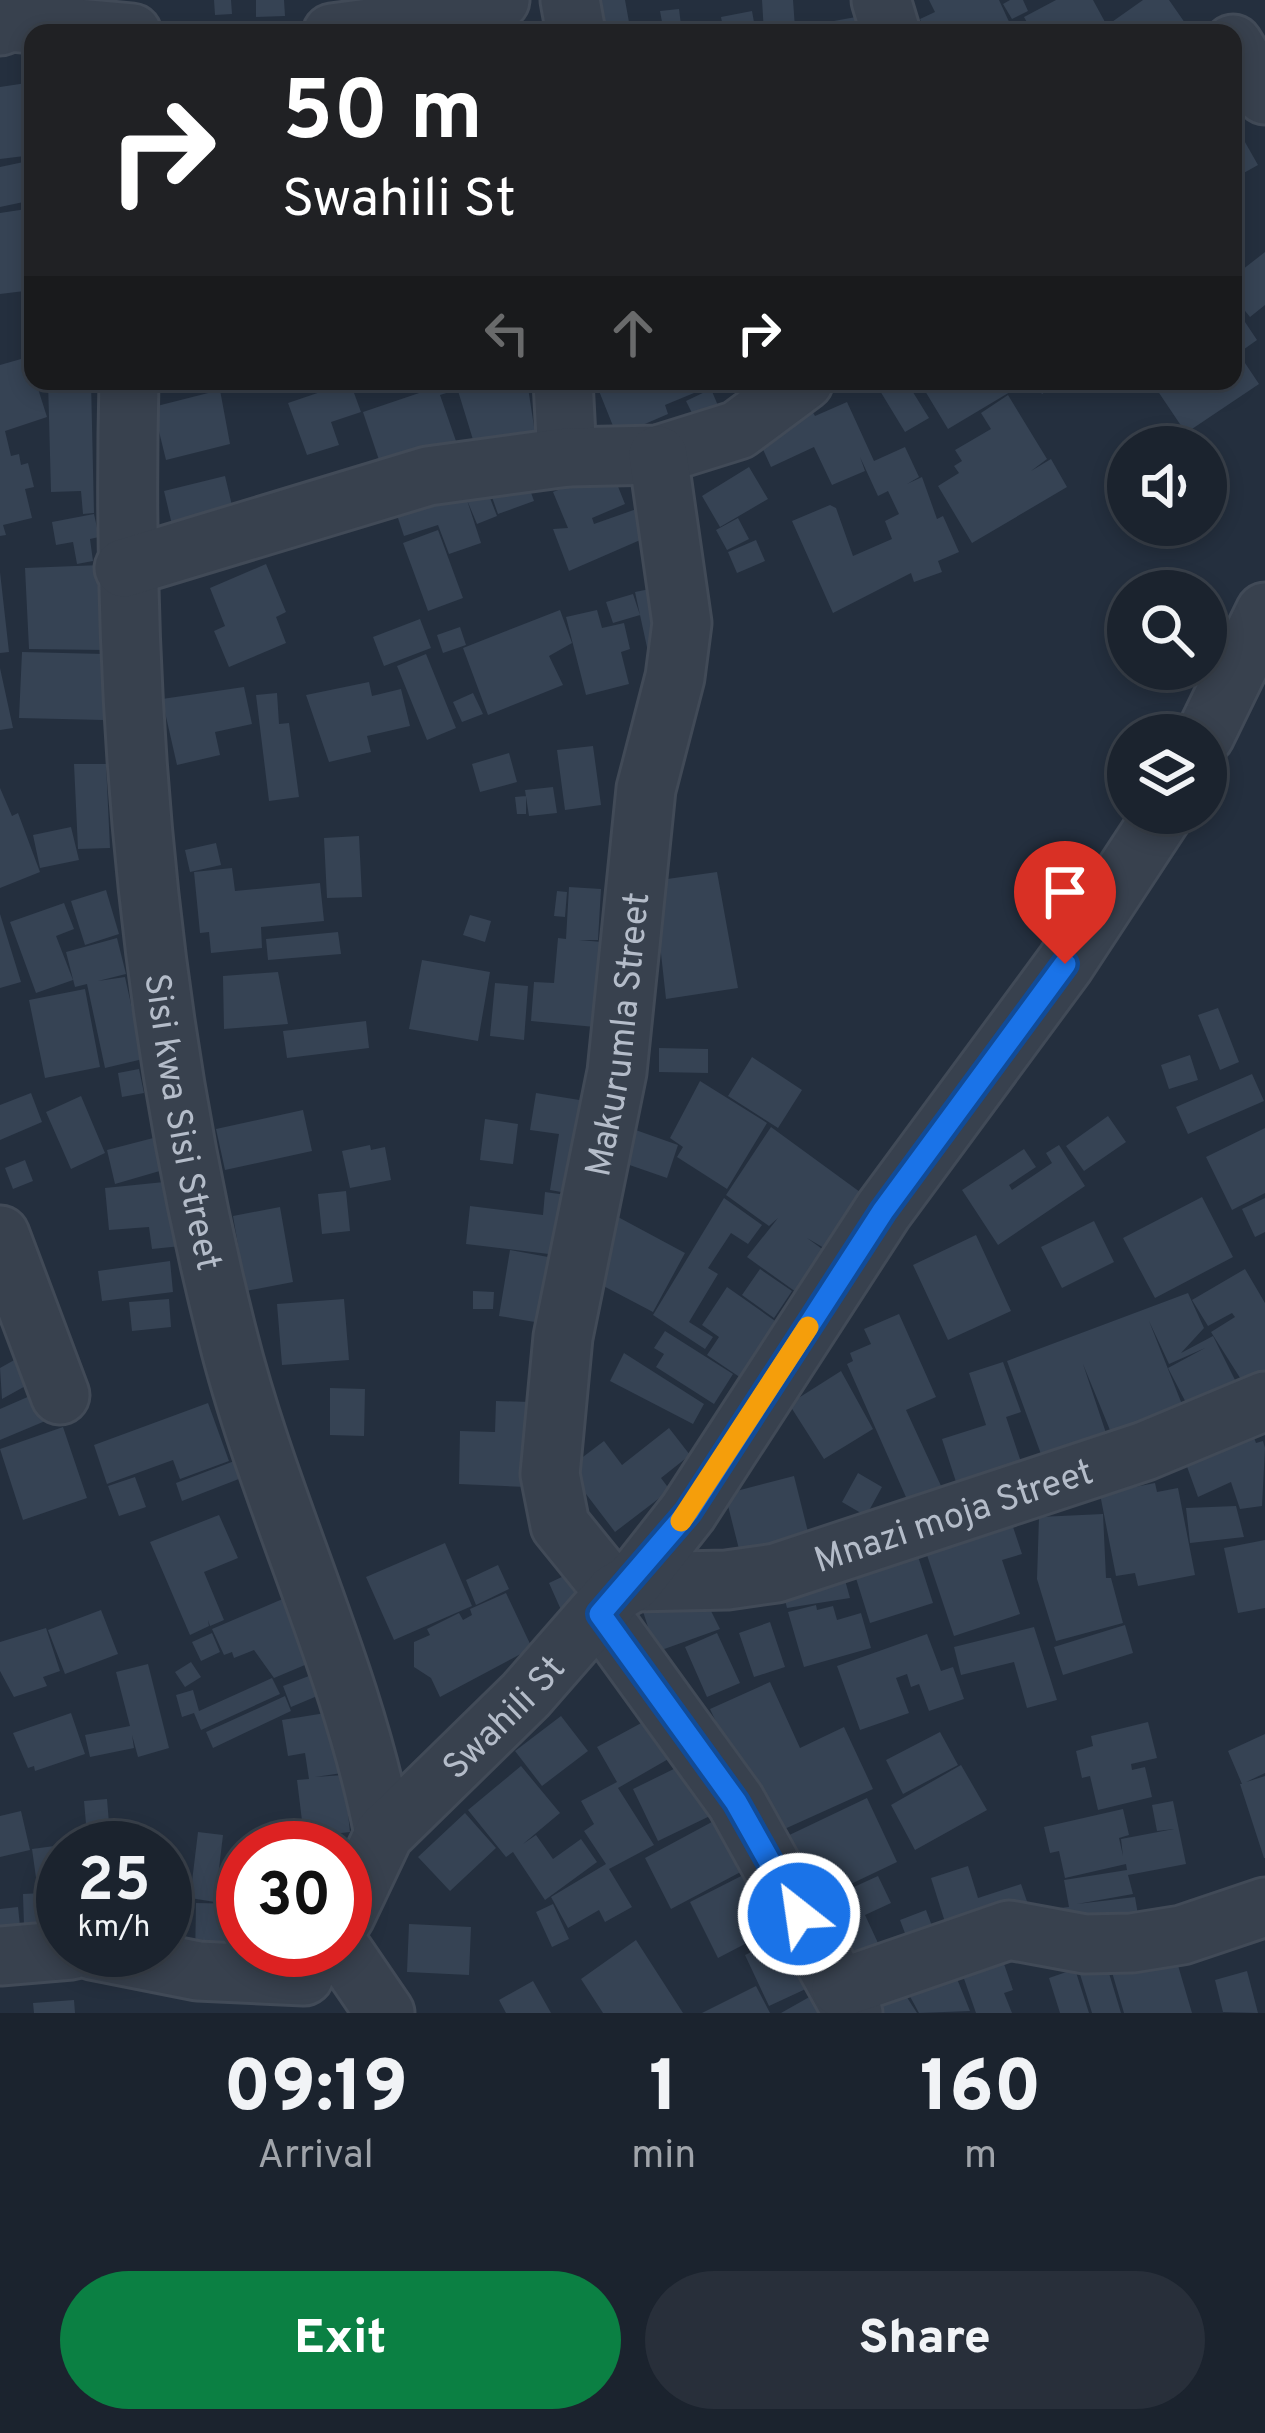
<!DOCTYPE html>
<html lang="en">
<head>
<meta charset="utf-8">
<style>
  body { margin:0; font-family:Overpass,sans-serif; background:#282f3a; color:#f1f3f6; height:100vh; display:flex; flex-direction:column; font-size:45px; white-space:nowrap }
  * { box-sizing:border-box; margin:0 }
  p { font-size:39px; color:#a0a4aa }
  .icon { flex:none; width:66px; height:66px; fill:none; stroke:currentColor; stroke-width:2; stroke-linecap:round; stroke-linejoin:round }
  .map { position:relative; height:2013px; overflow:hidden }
  .side { display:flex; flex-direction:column; background:#1b232e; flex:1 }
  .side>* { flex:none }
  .hud { position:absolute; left:24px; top:24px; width:1218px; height:366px; border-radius:24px; box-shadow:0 6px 18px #0003,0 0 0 3px #39404a; background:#202124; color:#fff; overflow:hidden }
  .fabs { position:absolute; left:1107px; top:426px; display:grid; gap:24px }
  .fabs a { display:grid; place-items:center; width:120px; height:120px; border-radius:50%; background:#1b232e; box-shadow:0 6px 18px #0003,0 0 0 3px #39404a; font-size:60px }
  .speed { position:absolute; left:36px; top:1821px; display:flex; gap:24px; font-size:60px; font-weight:700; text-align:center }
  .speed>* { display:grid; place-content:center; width:156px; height:156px; border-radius:50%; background:#1b232e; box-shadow:0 6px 18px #0003,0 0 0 3px #39404a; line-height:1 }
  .speed small { font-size:30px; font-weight:400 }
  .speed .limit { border:18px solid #d22; background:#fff; color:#111 }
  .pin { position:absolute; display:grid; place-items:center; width:102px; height:102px; color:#fff; margin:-123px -51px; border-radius:50% 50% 50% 0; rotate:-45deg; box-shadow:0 0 12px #0007 }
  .pin .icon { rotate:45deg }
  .me { position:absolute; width:132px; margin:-66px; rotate:330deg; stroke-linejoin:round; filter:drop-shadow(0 0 9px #0008) }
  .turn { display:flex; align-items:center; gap:42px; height:252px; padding:0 60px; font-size:54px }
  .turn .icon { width:156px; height:156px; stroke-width:2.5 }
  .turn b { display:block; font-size:84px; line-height:102px }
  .lanes { display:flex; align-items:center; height:114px; padding:0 60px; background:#0003; justify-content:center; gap:60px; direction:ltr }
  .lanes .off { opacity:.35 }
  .eta { display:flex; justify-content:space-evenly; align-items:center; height:204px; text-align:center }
  .eta b { font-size:72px; font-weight:800; line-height:84px }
  .button { display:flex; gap:24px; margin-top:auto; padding:24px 60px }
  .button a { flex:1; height:138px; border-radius:72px; background:#0b8043; color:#fff; font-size:48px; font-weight:800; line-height:138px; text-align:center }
  .button a+a { background:#282f3a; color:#f1f3f6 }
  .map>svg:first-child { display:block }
  .building { fill:#364354 }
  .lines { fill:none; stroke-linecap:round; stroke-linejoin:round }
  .minor-casing { stroke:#414a57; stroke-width:63 }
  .minor { stroke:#38414e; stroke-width:57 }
  .route-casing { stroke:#114b97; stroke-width:30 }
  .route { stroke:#1a73e8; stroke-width:21 }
  .slow { stroke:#f59e0b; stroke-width:21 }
  .labels { text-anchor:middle; stroke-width:12; stroke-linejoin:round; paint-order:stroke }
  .street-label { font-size:36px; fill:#b4bcc9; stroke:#1d2633 }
</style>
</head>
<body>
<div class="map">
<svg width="1265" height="2013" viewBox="0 0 1265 2013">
  <rect width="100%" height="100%" fill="#242f3e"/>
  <path class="building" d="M214,0H231L232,14L215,15Z
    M256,0H284L285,16L256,17Z
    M571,0H625L629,22L577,31Z
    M762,0H793L795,28L856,17L860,33H764Z
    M929,0H999L1011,26L994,33H926L920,19L935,12Z
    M1010,0H1023L1028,11L1012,19L1003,4Z
    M1056,0H1093L1111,33H1033L1024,17Z
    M1143,0H1169L1192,33H1115L1109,24Z
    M679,9L682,33H664L660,11Z
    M752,11L756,33H724L721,17Z
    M33,82V155L0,159V87Z
    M1233,121L1258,165L1233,179Z
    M33,160V200L0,207V167Z
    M33,208V290L0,294V213Z
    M1265,252V305L1250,317L1233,296V277Z
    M1233,304L1257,340L1233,357Z
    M1239,354L1259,384L1186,433L1151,381H1192L1188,389L1200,381H1233V359Z
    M28,357L47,417L5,431L11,456L19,454L21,465L28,463L34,487L25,489L32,518L3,525L6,535L0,536V365Z
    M48,381H91L94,513L83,514L81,491L51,492Z
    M373,381H403V382L376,390Z
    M423,381H453L456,390L440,395L456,441L381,466L363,412L425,391Z
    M455,381H527L535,433L474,443Z
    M595,381H703L706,388L665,405L668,414L617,436Z
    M874,381H906L929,418L905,432Z
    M919,381H1003L1010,392L948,429Z
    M1033,381H1061L1042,394Z
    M350,382L361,412L331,422L339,445L307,455L288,403Z
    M711,389L719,408L695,419L686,401Z
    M220,390L230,444L166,460L153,407Z
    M1008,395L1047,459L1031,471L1051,459L1067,487L972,543L938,486L959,473L954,466L962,461L955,450L991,429L981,413Z
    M847,402L874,461L905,447L919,477L907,484L922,477L937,519L943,516L959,552L938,561L942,572L914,582L911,573L833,613L792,521L830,505L836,508L853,556L892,539L885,521L899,514L888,491L878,496L860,457L865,471L832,485L814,447L771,467L755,432L810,408L815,416Z
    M749,467L768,499L720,527L702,496Z
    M611,469L625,504L592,518L594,524L645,506L654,534L569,571L553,529L568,528L553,492Z
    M523,470L534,501L498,514L487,483Z
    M225,476L239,535L178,550L164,491Z
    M485,485L497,516L477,524L467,500L481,543L449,554L438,525L404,536L396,512Z
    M94,514L99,537L90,539L93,561L77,564L73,542L56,545L52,522Z
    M738,518L749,539L727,550L716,530Z
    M438,530L463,598L428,611L403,543Z
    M756,540L765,561L737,573L728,552Z
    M266,564L286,612L276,617L286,643L229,667L214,631L225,626L210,588Z
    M101,565L105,650L29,649L25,568Z
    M0,572L9,652L0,653Z
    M670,585L650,661L635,592Z
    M633,594L640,615L613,623L606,602Z
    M560,610L572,643L549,656L563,685L488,715L463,648Z
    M597,610L602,628L624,623L630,649L621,652L629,684L586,695L566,617Z
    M420,619L431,648L384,666L373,637Z
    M460,627L466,645L443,653L437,635Z
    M22,652L105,654L104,720L19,718Z
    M426,654L456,728L427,740L397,666Z
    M0,668L13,728L0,730Z
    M369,682L372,696L401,689L410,726L367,736L371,752L329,762L306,695Z
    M244,687L252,724L215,732L220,755L177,765L162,699Z
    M277,693L279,724L289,723L299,797L269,801L256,695Z
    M473,693L483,714L462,722L453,702Z
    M593,746L601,805L565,810L557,750Z
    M509,753L517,782L480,792L472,764Z
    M74,764H106L110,848L78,849Z
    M553,787L557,813L529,816L525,790Z
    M0,788L12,816L18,813L40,872L0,888Z
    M526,796V814H517L515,797Z
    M71,827L79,860L40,868L33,835Z
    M359,836L362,897L327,898L324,838Z
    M216,843L221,865L190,872L185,850Z
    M232,868L235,891L320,883L324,921L261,927L262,948L211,953L209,932L200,933L194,872Z
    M717,872L738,988L666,999L653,881Z
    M569,887L601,889L598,940H579L602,942L595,1027L531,1021L534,982L554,983L558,938L566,939Z
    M106,890L119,934L85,945L71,901Z
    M557,891L567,892L565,917L554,916Z
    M64,903L74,929L56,936L73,980L36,993L10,922Z
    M0,914L21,982L0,988Z
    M470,915L491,921L485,942L463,935Z
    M338,932L341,954L268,960L266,939Z
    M117,938L126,974L98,981L125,977L143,1059L105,1068L87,984L75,987L66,952Z
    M422,960L490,972L478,1041L409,1029Z
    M278,972L288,1024L224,1029L223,976Z
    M495,983L528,986L524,1040L490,1036Z
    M85,989L100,1067L45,1078L29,1000Z
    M1218,1008L1239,1062L1220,1070L1198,1015Z
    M366,1021L369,1048L287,1058L283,1031Z
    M659,1048L708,1049V1073L659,1072Z
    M1190,1055L1198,1080L1169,1089L1161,1065Z
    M752,1057L802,1090L778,1128L728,1096Z
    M139,1069L144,1093L122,1097L118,1073Z
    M1252,1074L1264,1101L1188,1134L1176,1107Z
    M700,1081L767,1123L727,1189L677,1157L683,1147L670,1138Z
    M31,1093L42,1122L0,1140V1105Z
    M536,1093L598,1103L584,1196L550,1190L559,1134L530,1130Z
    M81,1096L105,1153L71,1169L46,1112Z
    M303,1110L312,1151L225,1170L216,1129Z
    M1108,1116L1126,1142L1084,1171L1066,1146Z
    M485,1119L518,1124L513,1164L480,1160Z
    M771,1127L860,1192L824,1248L807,1238L825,1251L796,1292L747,1257L778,1218L769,1226L726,1195Z
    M630,1128L678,1145L667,1178L618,1161Z
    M1265,1128V1193L1232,1210L1206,1157Z
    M161,1136L170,1168L115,1184L107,1150Z
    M370,1145L371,1150L385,1147L391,1180L350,1188L342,1151Z
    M1059,1145L1085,1186L998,1245L962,1190L1024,1149L1036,1167L1009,1185L1012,1190L1052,1163L1046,1153Z
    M25,1160L33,1181L13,1189L5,1168Z
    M184,1180L191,1245L152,1249L149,1227L109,1230L105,1188Z
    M346,1191L350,1231L322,1234L318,1194Z
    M545,1192L581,1197L573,1257L466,1244L470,1206L543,1215Z
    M1202,1197L1233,1257L1155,1298L1123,1238Z
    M724,1198L762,1225L748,1244L731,1233L708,1268L718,1274L689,1322L713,1337L705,1349L653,1315Z
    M1265,1198V1232L1255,1237L1242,1209Z
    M280,1207L293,1282L246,1291L233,1216Z
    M618,1217L685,1253L653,1312L592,1280Z
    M1094,1221L1114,1262L1062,1288L1041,1247Z
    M976,1235L1011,1311L948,1340L913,1265Z
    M510,1250L570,1261L559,1326L499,1316Z
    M170,1261L173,1292L102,1301L98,1271Z
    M760,1269L792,1291L774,1318L742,1295Z
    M1245,1269L1265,1303V1382L1249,1392L1211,1332L1235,1317L1232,1313L1208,1326L1192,1300Z
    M727,1287L778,1323L741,1378L707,1355L719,1337L702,1325Z
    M473,1291L494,1292L493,1309H473Z
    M1188,1293L1204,1328L1181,1353L1213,1336L1243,1396L1195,1420L1168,1368L1205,1348L1169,1364L1149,1321L1189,1422L1114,1440L1083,1364L1109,1442L1045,1465L1007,1361Z
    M169,1299L171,1327L132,1331L129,1302Z
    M344,1299L349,1360L282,1365L277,1304Z
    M899,1314L936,1397L906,1410L942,1488L909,1504L847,1364L853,1361L850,1353L871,1344L864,1329Z
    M665,1331L733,1374L714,1404L656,1367L664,1354L654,1348Z
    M624,1353L704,1404L693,1424L610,1381Z
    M25,1354L38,1379L2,1399L0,1368Z
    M1003,1362L1021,1412L1006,1417L1024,1471L959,1491L942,1439L986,1425L969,1373Z
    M841,1371L873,1429L824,1459L789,1404Z
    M330,1388L365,1389L364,1436L330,1435Z
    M39,1392L50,1419L0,1440V1409Z
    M496,1401L530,1402L526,1487L459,1484L460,1431L495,1432Z
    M208,1403L229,1461L180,1479L173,1460L107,1484L94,1445Z
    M63,1427L87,1498L23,1520L0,1449Z
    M1250,1427L1256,1443L1263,1441L1265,1448L1262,1506L1240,1509L1231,1482L1198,1497L1181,1450Z
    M669,1428L690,1455L661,1478L670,1490L615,1532L567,1469L604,1441L622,1465Z
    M237,1460L244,1477L182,1501L176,1483Z
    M858,1473L882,1487L866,1516L842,1502Z
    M794,1476L810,1540L741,1557L725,1494Z
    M135,1477L146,1507L119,1516L108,1486Z
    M1155,1483L1157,1492L1178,1488L1195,1575L1138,1586L1135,1573L1116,1576L1100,1494Z
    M1236,1506L1244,1537L1190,1543L1186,1508Z
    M1103,1514L1106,1578H1111L1123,1623L1056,1641L1037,1579L1039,1517Z
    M219,1515L238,1558L204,1572L224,1620L210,1626L208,1620L209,1626L190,1635L150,1542Z
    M1012,1524L1022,1554L1002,1560L1020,1614L954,1636L926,1552Z
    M1265,1540V1608L1238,1613L1224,1548Z
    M445,1543L472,1606L394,1640L366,1577Z
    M915,1547L933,1603L870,1623L855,1575Z
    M498,1565L509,1589L476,1605L466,1580Z
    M841,1566L850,1598L787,1608L780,1581Z
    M581,1568L599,1606L566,1621L549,1583Z
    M506,1593L532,1648L440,1697L431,1678L414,1667V1642L430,1635L427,1629L459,1613L463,1620L472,1615L470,1609Z
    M285,1598L312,1662L274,1678L254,1650L234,1658L232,1652L224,1655L212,1629Z
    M706,1601L720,1629L656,1652L640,1602Z
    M816,1605L817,1610L833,1606L837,1620L861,1613L871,1648L804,1667L788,1612Z
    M101,1610L118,1654L65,1674L48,1630Z
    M770,1622L785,1667L754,1677L739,1633Z
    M1125,1625L1133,1653L1063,1675L1054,1647Z
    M1034,1627L1057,1700L1027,1708L1014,1662L961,1675L954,1647Z
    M46,1628L60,1671L43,1677L47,1686L14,1697L0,1671V1642Z
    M212,1633L220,1652L201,1661L192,1642Z
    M717,1633L740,1683L707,1697L685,1647Z
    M927,1634L941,1671L953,1667L964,1699L929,1711L919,1684L911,1687L907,1674L896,1678L909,1713L860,1730L837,1666Z
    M191,1662L201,1677L185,1687L175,1672Z
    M148,1664L169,1748L138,1757L132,1735L134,1748L90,1757L85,1735L130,1726L116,1672Z
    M314,1674L322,1694L291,1707L283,1686Z
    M272,1678L280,1694L201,1730L194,1713L182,1717L176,1695L193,1690L199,1711Z
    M770,1682L800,1748L844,1727L873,1789L769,1836L710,1709Z
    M285,1696L291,1711L213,1748L206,1732Z
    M338,1711L349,1772L315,1777L344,1775L350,1832L305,1837L329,1838L328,1848H267V1836L304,1837L297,1780L309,1779L305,1753L288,1756L282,1720Z
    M71,1713L85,1754L35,1771L34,1766L28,1768L13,1733Z
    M656,1715L677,1754L618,1788L654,1845L609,1869L632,1907L605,1922L599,1910L568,1928L551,1897L606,1864L584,1831L594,1824L581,1801L617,1782L597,1747Z
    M561,1716L588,1751L542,1786L515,1751Z
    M1148,1722L1157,1758L1131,1764L1132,1770L1145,1767L1152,1797L1098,1810L1090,1776L1082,1778L1076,1751L1093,1746L1091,1736Z
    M940,1732L958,1765L903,1794L886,1760Z
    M1265,1734V1773L1242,1784L1228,1751Z
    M686,1763L712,1815L658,1841L633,1789Z
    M961,1765L987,1810L915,1850L891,1805Z
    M521,1766L560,1813L523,1844L536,1835L553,1859L581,1839L597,1862L545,1900L513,1852L506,1857L468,1810Z
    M1265,1776V1858H1264L1240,1784Z
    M867,1798L897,1862L811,1903L781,1839Z
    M107,1799L109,1823L86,1824L84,1801Z
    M1173,1801L1186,1864L1128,1875L1133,1894L1077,1904L1135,1897L1140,1927L1068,1938L1060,1908L1069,1907L1064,1880L1127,1870L1126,1864L1065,1878L1059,1851L1050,1853L1044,1827L1123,1809L1129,1835L1119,1838L1123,1856L1121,1839L1174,1829L1157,1831L1152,1805Z
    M21,1811L30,1850L0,1857V1816Z
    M465,1813L496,1848L450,1891L418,1857Z
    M723,1816L750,1867L671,1909L645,1858Z
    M198,1832L223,1835L215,1902L190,1898Z
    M135,1833L136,1848H103L102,1836Z
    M62,1845L63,1889L38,1892L32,1849Z
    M968,1866L978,1898L1021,1884L1031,1913L951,1941L931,1878Z
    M755,1869L783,1924L718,1958L690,1902Z
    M878,1876L891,1903L865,1915L884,1956L840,1976L810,1907Z
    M63,1892V1950L24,1925L23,1894Z
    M196,1903L243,1904V1921H229L228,1961L195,1960Z
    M553,1904L569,1939L552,1947L536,1912Z
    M18,1907L21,1936L0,1969V1909Z
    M926,1910L940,1947L914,1957L900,1920Z
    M409,1924L471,1927L469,1975L407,1972Z
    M786,1936L810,1987L769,2006L745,1955Z
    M995,1938L1013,1990L1004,1993L1012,2013H976L955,1953Z
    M636,1940L683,2013H603L581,1979Z
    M1172,1945L1192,2013H1124L1109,1962Z
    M1102,1950L1121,2013H1092L1075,1958Z
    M949,1959L970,2011L919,2013L900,1978Z
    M1075,1969L1089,2013H1060L1049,1978Z
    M1247,1971L1258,2013L1223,2012L1215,1980Z
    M894,1977L917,2013H877L866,1996Z
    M533,1981L551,2013H506L499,2000Z
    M756,1986L770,2013H702Z
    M827,1987L842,2013H781Z
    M74,2000L75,2013H34L33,2003Z"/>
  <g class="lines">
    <g class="minor-casing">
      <g id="minor">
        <path d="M570,0L576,33"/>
        <path d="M881,0L891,33"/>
        <path d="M0,26L10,22L132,33"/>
        <path d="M332,33L445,18L500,0"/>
        <path d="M1233,44L1265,95"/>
        <path id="s1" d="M129,381C121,702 148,1022 227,1334C269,1503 351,1663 384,1834"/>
        <path d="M563,381L567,457"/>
        <path d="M124,568L428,476L567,457L658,455L738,430L804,381"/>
        <path d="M1205,735L1265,612"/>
        <path d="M0,1235L60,1395"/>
        <path id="s2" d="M633,1582L727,1580L776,1573L1145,1451L1265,1401"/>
        <path id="s3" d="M615,1593L560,1525L550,1474L563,1337L617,1072L646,789L675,677L682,623L658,455"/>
        <path d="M600,1614L736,1802L853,2013"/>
        <path id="s4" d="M345,1916L384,1834L526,1695L615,1593L633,1582L688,1512L883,1211L1065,964L1164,813"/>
        <path d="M92,1950L198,1971L304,1976"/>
        <path d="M342,1950L385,2013"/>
        <path d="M0,1956L71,1950"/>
        <path d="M841,1988L1009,1930L1085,1944L1132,1943L1182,1935L1265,1907"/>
      </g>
    </g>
    <use href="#minor" class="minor"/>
  </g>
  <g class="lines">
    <g class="route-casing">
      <path id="route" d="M799,1914L736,1802L600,1614L688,1512L883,1211L1065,964"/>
    </g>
    <use href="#route" class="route"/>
    <path class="slow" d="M681,1521L808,1327"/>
  </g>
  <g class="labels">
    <g class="street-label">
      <text dy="13" stroke="none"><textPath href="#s3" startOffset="585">Makurumla Street</textPath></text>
      <text dy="13" stroke="none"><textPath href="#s1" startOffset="744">Sisi kwa Sisi Street</textPath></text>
      <text dy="13" stroke="none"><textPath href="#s2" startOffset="330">Mnazi moja Street</textPath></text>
      <text dy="13" stroke="none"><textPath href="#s4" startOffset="258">Swahili St</textPath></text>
    </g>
  </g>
</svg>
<div class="fabs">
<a><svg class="icon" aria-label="sound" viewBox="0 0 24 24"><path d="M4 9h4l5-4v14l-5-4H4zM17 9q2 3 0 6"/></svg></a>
<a><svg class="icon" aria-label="search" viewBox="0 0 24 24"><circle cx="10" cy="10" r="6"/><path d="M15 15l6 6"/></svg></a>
<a><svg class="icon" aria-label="layers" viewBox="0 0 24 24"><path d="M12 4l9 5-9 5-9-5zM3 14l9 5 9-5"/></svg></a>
</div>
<div class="speed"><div>25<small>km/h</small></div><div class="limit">30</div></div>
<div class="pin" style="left:1065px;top:964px;background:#d93025"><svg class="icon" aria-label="arrive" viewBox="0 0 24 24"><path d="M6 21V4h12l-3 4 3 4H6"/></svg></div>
<svg class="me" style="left:799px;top:1914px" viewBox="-20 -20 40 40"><circle r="17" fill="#1a73e8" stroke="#fff" stroke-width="3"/><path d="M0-11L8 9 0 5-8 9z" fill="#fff"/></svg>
<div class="hud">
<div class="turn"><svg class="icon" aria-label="right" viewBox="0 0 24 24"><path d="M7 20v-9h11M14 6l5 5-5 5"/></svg><div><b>50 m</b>Swahili St</div></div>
<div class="lanes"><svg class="icon off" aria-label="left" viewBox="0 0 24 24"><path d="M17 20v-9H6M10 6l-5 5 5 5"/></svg><svg class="icon off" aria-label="ahead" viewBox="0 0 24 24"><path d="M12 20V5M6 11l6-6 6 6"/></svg><svg class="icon" aria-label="right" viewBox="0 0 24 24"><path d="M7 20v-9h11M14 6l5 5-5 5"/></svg></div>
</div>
</div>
<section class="side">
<div class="eta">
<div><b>09:19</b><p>Arrival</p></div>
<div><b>1</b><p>min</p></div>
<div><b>160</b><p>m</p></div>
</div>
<div class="button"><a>Exit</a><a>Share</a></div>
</section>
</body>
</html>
